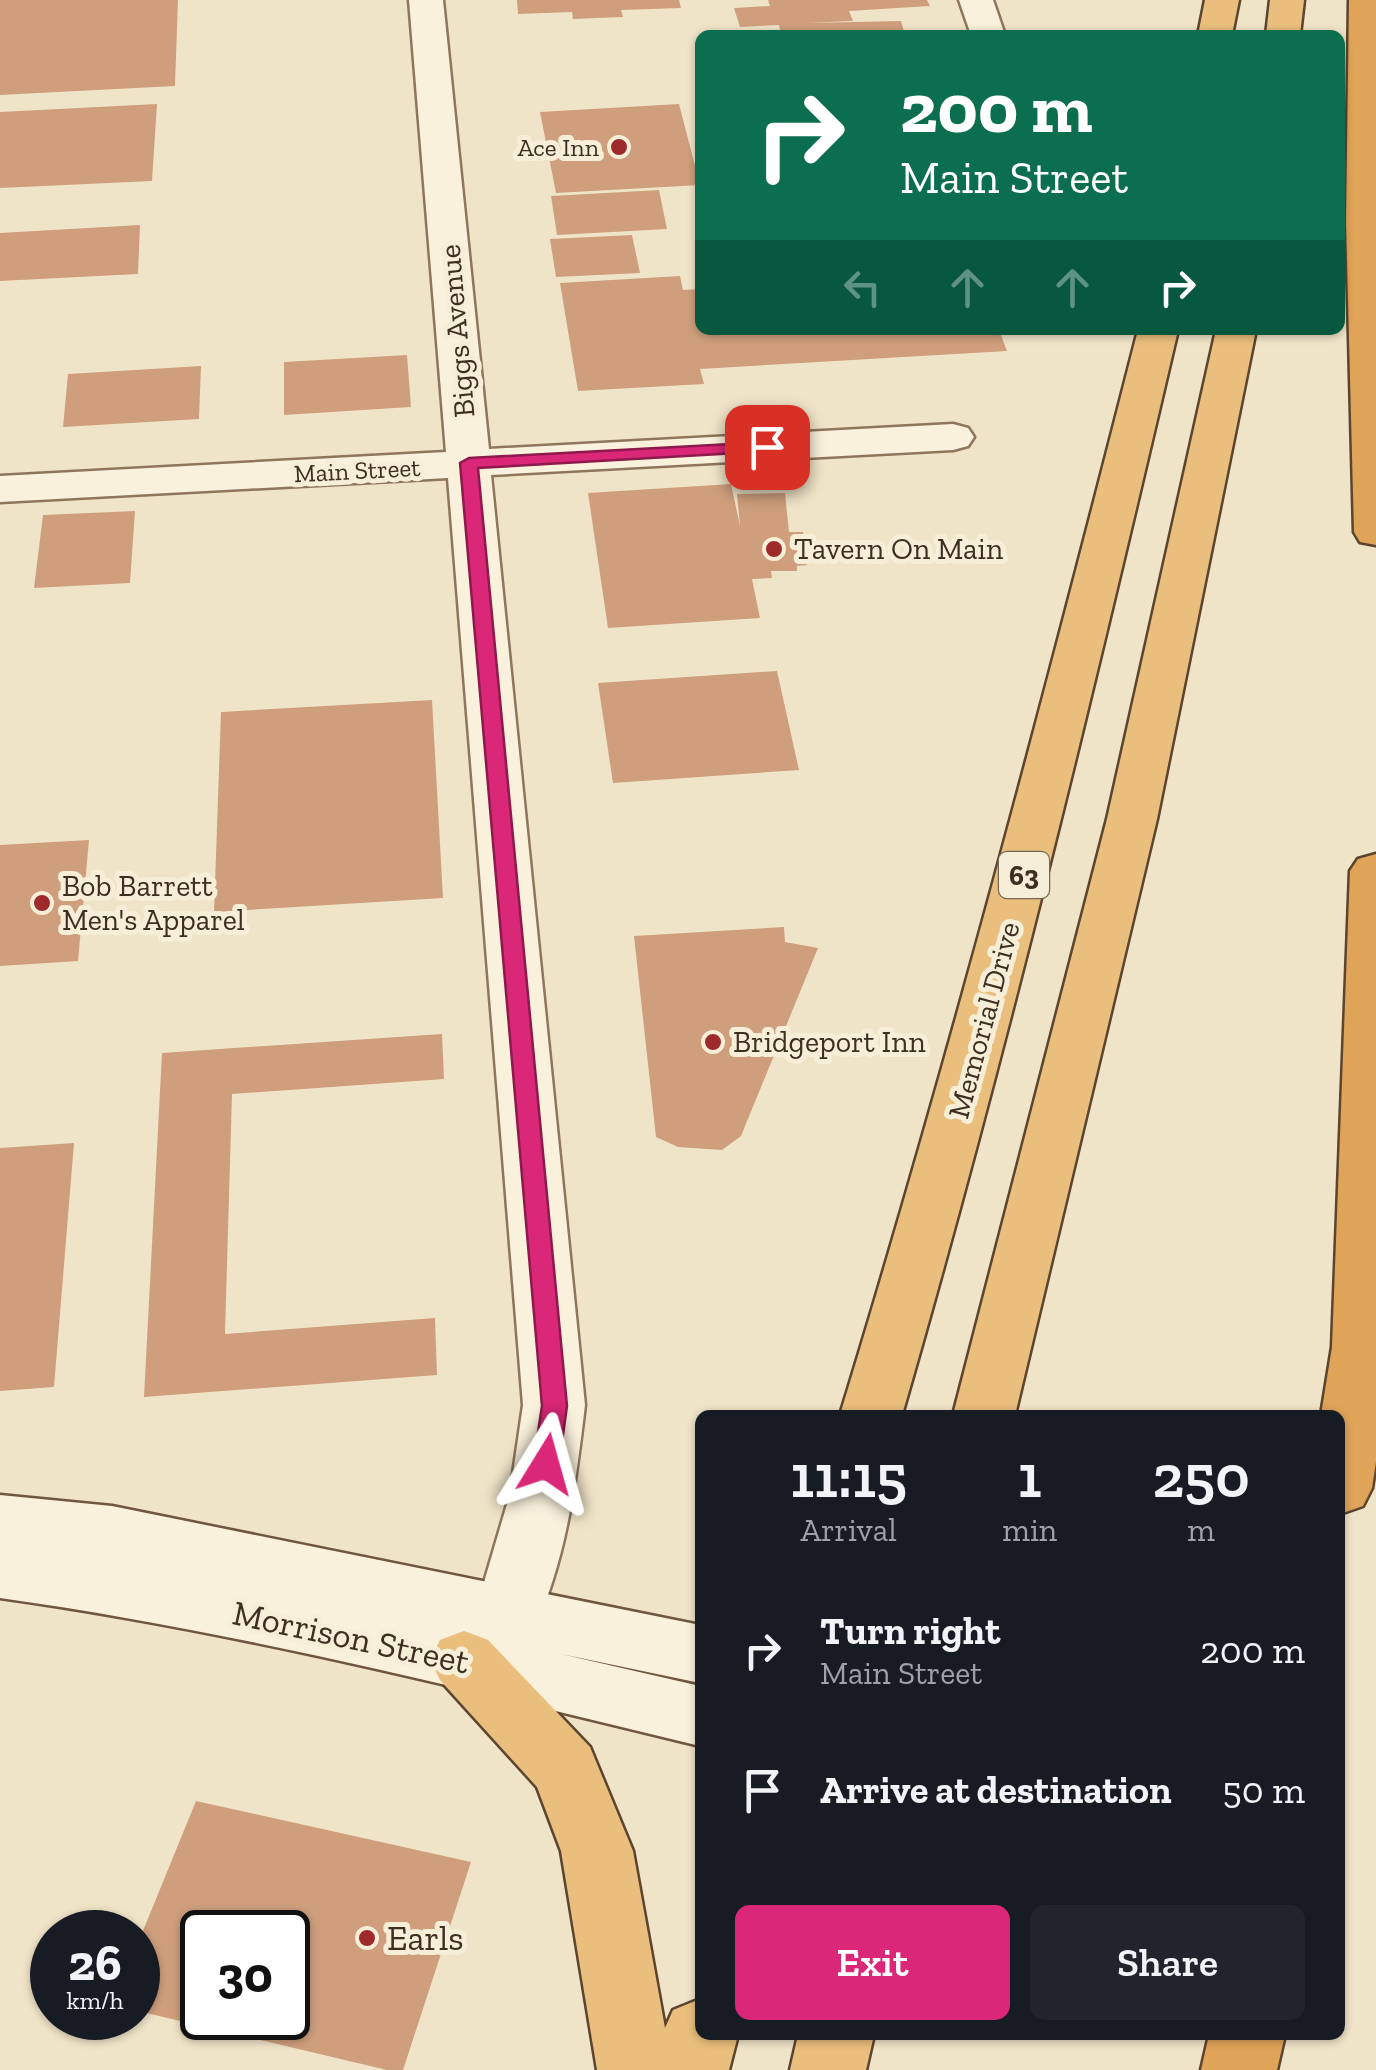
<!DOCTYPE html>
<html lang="en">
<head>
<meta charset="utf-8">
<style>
  body { margin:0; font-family:"Zilla Slab",serif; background:#20242c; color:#f1f3f6; height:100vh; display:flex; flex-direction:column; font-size:38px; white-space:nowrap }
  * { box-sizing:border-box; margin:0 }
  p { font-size:32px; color:#9ea1a6 }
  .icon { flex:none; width:55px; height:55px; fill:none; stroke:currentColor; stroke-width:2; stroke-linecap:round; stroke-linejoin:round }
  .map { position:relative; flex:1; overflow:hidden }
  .panel { position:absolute; left:695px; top:1410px; width:650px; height:630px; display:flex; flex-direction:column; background:#171b24; border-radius:15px; box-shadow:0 2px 8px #0004 }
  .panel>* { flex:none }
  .top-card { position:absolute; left:695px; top:30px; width:650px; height:305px; border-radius:15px; box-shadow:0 2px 8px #0004; background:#0b6e4f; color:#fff; overflow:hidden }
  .speed { position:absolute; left:30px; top:1910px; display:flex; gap:20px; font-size:50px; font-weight:700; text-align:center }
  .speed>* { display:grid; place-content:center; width:130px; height:130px; border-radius:50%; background:#171b24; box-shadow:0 2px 8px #0004; line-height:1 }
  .speed small { font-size:25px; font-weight:400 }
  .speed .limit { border:5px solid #111; border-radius:15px; background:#fff; color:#111 }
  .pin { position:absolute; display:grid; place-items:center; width:85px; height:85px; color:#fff; margin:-42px; border-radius:20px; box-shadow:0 5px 15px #0006 }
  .me { position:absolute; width:110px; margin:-55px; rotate:8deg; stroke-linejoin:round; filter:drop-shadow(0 0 8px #0008) }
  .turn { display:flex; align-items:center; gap:35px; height:210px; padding:0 40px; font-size:45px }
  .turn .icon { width:130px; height:130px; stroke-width:2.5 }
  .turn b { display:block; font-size:70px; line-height:85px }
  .lanes { display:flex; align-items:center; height:95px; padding:0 40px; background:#0003; justify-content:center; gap:50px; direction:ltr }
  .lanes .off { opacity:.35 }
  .eta { display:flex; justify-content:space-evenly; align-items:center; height:170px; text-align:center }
  .eta b { font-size:60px; font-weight:600; line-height:70px }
  .cta { display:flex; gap:20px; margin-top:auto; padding:20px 40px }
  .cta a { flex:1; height:115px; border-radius:15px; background:#db2777; color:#fff; font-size:40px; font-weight:600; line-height:115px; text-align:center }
  .cta a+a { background:#20242c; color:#f1f3f6 }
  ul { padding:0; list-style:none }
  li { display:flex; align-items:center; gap:30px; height:140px; padding:0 40px }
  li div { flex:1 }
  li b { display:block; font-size:38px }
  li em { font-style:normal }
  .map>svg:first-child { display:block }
  .building { fill:#cf9f7d; fill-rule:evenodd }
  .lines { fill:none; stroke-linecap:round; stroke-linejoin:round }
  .minor-casing { stroke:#8d765c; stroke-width:5 }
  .secondary-casing { stroke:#6f573f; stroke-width:5 }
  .trunk-casing { stroke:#5b4430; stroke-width:5 }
  .motorway-casing { stroke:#5b4430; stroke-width:5 }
  .minor { fill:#faf1dc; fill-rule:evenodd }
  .secondary { fill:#faf1dc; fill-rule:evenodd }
  .trunk { fill:#eabe7c; fill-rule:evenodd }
  .motorway { fill:#e0a458; fill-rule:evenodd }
  .route { fill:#db2777; stroke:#8e194d; stroke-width:2.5 }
  .poi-dot { fill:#9e2a2b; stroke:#f7eed8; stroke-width:4 }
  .labels { text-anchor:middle; stroke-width:10; stroke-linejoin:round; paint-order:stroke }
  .far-poi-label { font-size:25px; fill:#3d2e20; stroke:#f7eed8; text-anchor:end }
  .far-street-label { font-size:25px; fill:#3d2e20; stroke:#f7eed8 }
  .shield { fill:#f7eed8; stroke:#756857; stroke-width:2.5 }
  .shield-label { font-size:28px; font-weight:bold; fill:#3d2e20 }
  .street-label { font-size:30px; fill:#3d2e20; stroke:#f7eed8 }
  .poi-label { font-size:30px; fill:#3d2e20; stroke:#f7eed8; text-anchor:start }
  .near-street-label { font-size:35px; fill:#3d2e20; stroke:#f7eed8 }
  .near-poi-label { font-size:35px; fill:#3d2e20; stroke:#f7eed8; text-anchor:start }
</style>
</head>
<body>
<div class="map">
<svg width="1376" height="2070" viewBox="0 0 1376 2070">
  <rect width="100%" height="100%" fill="#f0e4c8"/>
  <path class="building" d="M0,0H178L175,86L0,95Z
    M517,0H679L681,8L621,10L623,17L573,19L572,12L518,14Z
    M768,0H927L930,6L849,11L853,21L808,23L901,21L905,35H781L779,25L740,27L734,8L770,6Z
    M157,104L152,181L0,188V112Z
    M679,104L700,185L556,193L540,112Z
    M659,190L667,229L557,235L551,196Z
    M140,225L138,274L0,281V233Z
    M632,235L640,273L556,277L550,239Z
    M680,276L683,290L700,289V330H999L1007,351L700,369L704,384L578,391L560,283Z
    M407,355L411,407L284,415V362Z
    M201,366L199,419L63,427L68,374Z
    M731,484L740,526L737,494L785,493L789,532H803L807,565L797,566V571H771L772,578L752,579L760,618L608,628L588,493Z
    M135,511L130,583L34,588L43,515Z
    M777,671L799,770L613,783L598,683Z
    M432,700L443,898L214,912L221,712Z
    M89,840L78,961L0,966V845Z
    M784,927L785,942L818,948L741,1136L722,1150L678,1147L656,1137L634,936Z
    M442,1034L444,1079L232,1094L225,1334L435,1318L437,1375L144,1397L162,1053Z
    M74,1143L54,1387L0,1391V1148Z
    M196,1801L471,1862L403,2070H387L138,2011V1943ZM202,1932H288V2018H202Z"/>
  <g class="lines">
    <g class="minor-casing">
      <path id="minor" d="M409,0H443L489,449L953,424L968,428L974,437L968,446L953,450L491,475L585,1405C576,1481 566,1563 532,1633L508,1641L484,1633L475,1613L510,1494L523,1405L448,478L0,502V476L446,452Z
        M959,0H993L1005,35H971Z"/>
    </g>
    <g class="secondary-casing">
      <path id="secondary" d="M0,1495L112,1506L700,1625V1683L561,1654L700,1686V1746C469,1690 236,1631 0,1598Z"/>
    </g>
    <g class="trunk-casing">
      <path id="trunk" d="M1205,0H1239L1232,35H1198Z
        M1270,0H1304L1300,35H1266Z
        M1138,330H1178C1093,694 1006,1056 902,1415H840C950,1056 1045,694 1138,330Z
        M1216,330H1256L1157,819L1015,1415H953L1107,819Z
        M464,1631L488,1640L590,1747L633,1851L665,2028L673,2010L700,1999V2035H738L729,2070H597L561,1851L537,1787L440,1680L430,1660L440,1640Z
        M798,2035H874L866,2070H790Z"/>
    </g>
    <g class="motorway-casing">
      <path id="motorway" d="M1349,0H1376V545L1360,542L1354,532L1346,222Z
        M1376,854V1462L1372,1488L1363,1506L1340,1514V1415H1321L1332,1347L1350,871L1358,859Z
        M1209,2035H1285L1277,2070H1201Z"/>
    </g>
    <use href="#minor" class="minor"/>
    <use href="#secondary" class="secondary"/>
    <use href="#trunk" class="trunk"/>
    <use href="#motorway" class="motorway"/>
  </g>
  <path class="route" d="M767,442L773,443V451L478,468L567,1406L559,1464L556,1472L546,1475L537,1472L533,1464L542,1406L460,463L469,458Z"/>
  <g class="poi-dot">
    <circle cx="619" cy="147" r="10"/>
    <circle cx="774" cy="549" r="10"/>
    <circle cx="42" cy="903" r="10"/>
    <circle cx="713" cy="1042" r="10"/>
    <circle cx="367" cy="1938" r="10"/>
  </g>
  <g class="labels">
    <g class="far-poi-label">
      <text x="599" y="156">Ace Inn</text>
    </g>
    <g class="far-street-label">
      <text transform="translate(357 470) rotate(-3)" y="9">Main Street</text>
    </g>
    <rect class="shield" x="999" y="852" width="50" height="46" rx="8"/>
    <g class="shield-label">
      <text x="1024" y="885">63</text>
    </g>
    <g class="street-label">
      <text transform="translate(457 331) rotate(-95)" y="10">Biggs Avenue</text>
      <text transform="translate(984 1020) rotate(-75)" y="10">Memorial Drive</text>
    </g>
    <g class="poi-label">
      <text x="794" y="559">Tavern On Main</text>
      <text x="62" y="896">Bob Barrett<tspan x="62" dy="34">Men's Apparel</tspan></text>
      <text x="733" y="1052">Bridgeport Inn</text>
    </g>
    <g class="near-street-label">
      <text transform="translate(351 1637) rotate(12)" y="12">Morrison Street</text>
    </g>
    <g class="near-poi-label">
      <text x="387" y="1950">Earls</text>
    </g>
  </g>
</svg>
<div class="speed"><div>26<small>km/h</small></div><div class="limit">30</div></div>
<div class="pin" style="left:767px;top:447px;background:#d93025"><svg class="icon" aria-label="arrive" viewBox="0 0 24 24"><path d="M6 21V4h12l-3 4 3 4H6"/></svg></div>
<svg class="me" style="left:546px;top:1464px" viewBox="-20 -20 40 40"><path d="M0-17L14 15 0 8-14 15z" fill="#db2777" stroke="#fff" stroke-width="4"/></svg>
<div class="top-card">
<div class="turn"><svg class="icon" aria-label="right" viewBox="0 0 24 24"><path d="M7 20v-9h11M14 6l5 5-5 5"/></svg><div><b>200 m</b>Main Street</div></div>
<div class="lanes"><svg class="icon off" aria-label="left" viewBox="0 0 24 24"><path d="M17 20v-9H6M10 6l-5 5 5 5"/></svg><svg class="icon off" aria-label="ahead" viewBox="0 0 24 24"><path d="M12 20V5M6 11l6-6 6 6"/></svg><svg class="icon off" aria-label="ahead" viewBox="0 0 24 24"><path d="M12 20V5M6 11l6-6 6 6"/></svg><svg class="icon" aria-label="right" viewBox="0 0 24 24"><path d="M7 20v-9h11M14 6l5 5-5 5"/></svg></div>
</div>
<section class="panel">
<div class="eta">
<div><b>11:15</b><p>Arrival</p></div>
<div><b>1</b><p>min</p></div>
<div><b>250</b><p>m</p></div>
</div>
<ul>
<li><svg class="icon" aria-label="right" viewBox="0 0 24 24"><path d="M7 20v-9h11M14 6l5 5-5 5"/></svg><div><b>Turn right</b><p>Main Street</p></div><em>200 m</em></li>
<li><svg class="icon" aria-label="arrive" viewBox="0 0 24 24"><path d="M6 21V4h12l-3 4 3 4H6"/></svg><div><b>Arrive at destination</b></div><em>50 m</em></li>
</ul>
<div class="cta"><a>Exit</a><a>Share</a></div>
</section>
</div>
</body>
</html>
